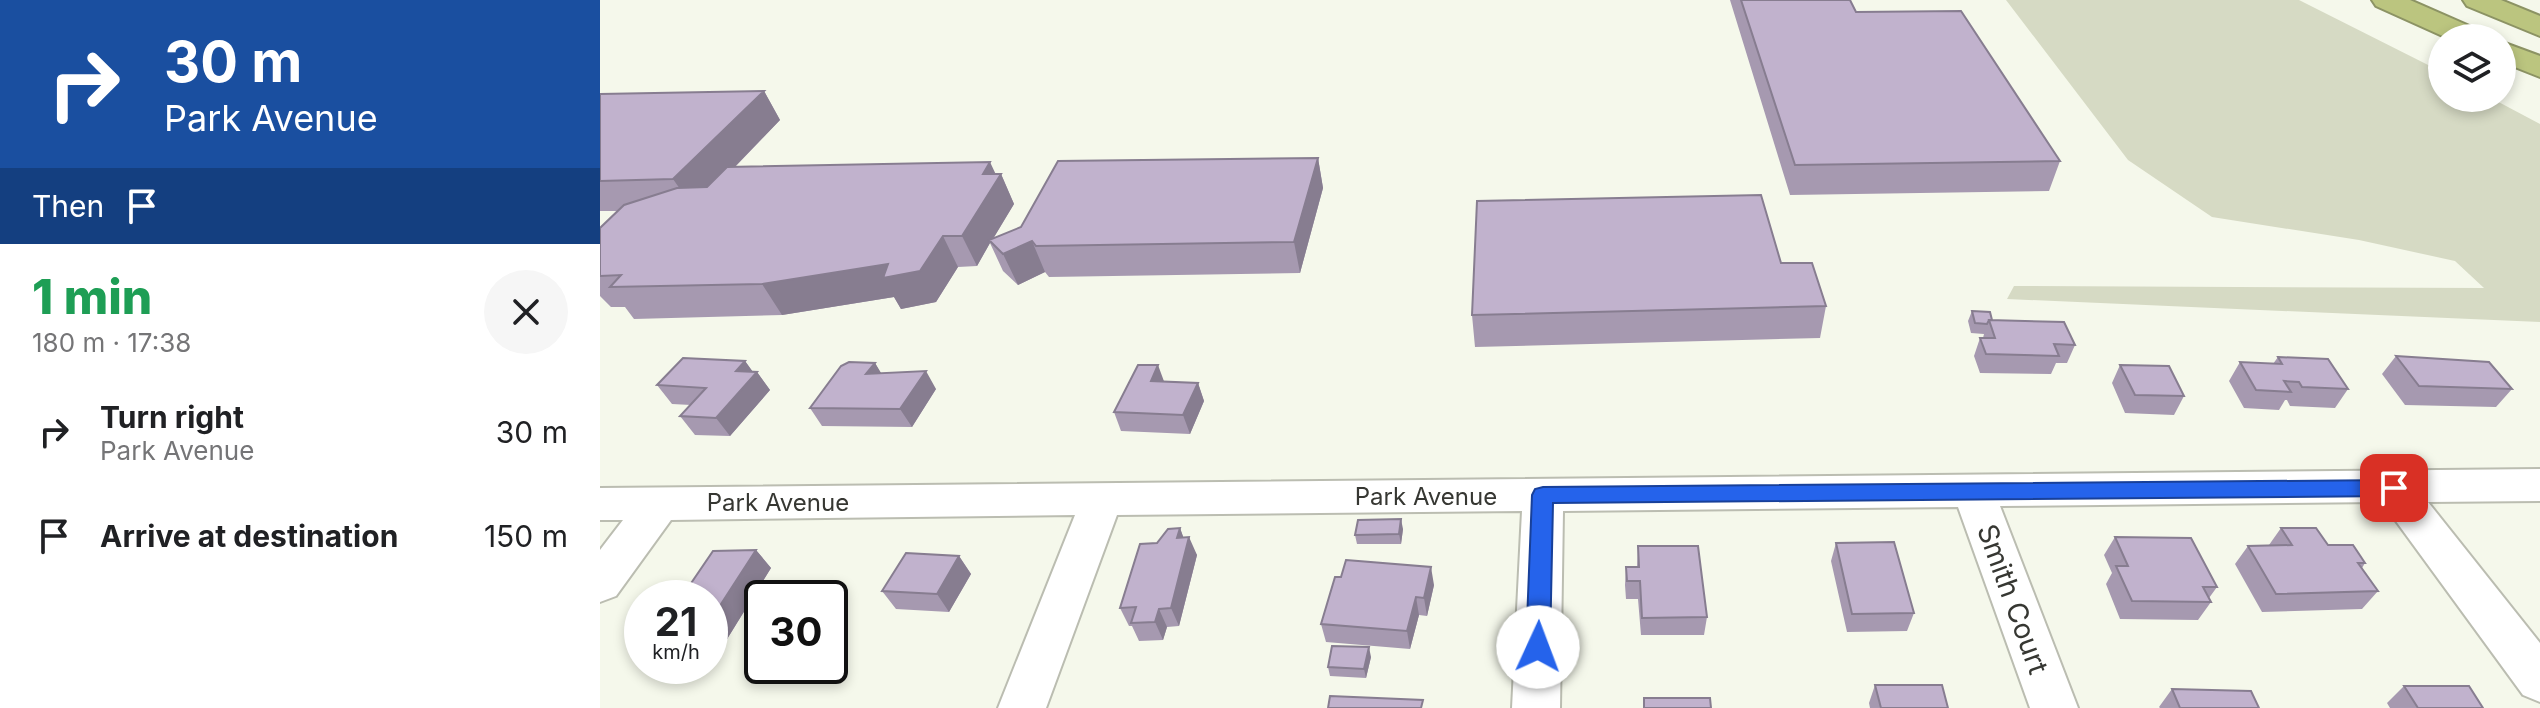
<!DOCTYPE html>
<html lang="en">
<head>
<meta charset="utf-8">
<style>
  body { margin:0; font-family:Inter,sans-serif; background:#f6f6f6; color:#202124; height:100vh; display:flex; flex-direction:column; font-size:30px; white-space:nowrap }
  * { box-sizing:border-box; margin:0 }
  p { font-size:26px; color:#757577 }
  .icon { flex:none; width:44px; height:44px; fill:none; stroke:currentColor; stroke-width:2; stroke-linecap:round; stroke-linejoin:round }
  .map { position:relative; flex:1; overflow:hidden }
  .side { display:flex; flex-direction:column; background:#fff; width:600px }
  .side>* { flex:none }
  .top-card { background:#1a4fa0; color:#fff; overflow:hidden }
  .controls { position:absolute; left:1828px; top:24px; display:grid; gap:16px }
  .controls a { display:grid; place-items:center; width:88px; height:88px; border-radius:50%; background:#fff; box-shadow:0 4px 12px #0003; font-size:40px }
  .speed { position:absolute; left:24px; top:580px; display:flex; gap:16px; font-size:40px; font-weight:700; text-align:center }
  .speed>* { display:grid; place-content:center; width:104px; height:104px; border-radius:50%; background:#fff; box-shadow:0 4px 12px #0003; line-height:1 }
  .speed small { font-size:20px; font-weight:400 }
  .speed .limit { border:4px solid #111; border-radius:12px; background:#fff; color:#111 }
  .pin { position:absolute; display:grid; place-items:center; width:68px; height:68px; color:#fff; margin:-34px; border-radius:16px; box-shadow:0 4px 12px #0006 }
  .me { position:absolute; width:88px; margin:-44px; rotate:2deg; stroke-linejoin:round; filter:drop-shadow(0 0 6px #0008) }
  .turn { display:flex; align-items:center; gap:28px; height:168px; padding:0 32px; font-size:36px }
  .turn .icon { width:104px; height:104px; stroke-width:2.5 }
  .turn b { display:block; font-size:56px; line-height:68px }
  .then { display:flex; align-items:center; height:76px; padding:0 32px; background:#0003; gap:16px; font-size:30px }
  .round { display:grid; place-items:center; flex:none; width:84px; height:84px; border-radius:42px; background:#f6f6f6 }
  .headline { display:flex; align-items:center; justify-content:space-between; height:136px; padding:0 32px }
  h1 { font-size:48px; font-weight:800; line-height:60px; color:#1e9e55 }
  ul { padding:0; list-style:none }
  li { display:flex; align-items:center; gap:24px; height:104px; padding:0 32px }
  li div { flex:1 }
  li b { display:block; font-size:30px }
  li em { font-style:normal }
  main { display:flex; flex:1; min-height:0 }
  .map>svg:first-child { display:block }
  .green { fill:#d6dac4 }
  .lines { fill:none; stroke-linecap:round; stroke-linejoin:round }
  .minor-casing { stroke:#bbbdb1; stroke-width:4 }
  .highway-casing { stroke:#8c9364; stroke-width:4 }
  .minor { fill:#fff; fill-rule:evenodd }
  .highway { fill:#bbc57f; fill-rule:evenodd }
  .wall { fill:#a699b0 }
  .shaded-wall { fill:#877d90 }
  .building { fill:#c1b2cd; stroke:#877d90; stroke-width:2 }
  .route { fill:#2563eb; stroke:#184099; stroke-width:2 }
  .labels { text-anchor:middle; stroke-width:6; stroke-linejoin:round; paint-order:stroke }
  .street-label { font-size:24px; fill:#363732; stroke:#fff }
  .near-street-label { font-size:28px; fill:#363732; stroke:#fff }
</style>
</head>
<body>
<main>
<section class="side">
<div class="top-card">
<div class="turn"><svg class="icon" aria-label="right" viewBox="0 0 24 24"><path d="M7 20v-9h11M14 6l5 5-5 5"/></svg><div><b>30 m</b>Park Avenue</div></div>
<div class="then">Then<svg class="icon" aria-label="arrive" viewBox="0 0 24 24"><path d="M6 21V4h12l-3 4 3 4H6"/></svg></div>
</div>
<div class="headline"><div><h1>1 min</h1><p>180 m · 17:38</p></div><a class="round"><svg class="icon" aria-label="close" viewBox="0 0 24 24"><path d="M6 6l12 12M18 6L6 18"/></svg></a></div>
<ul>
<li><svg class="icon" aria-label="right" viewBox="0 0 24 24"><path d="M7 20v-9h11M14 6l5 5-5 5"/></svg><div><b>Turn right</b><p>Park Avenue</p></div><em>30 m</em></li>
<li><svg class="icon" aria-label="arrive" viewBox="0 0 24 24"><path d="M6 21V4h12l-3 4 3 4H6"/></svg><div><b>Arrive at destination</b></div><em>150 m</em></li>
</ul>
</section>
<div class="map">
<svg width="1940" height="708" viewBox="0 0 1940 708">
  <rect width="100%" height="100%" fill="#f5f8eb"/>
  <path class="green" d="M1406,0H1699L1842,72V98H1891L1940,124V322L1407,299L1414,286L1884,288L1855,261L1759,240L1612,217L1528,160Z"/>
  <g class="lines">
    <g class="minor-casing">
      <path id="minor" d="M1940,469V501L1828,502L1940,643V702L1923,695L1782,502L1400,506L1478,708H1430L1358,507L963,511L960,708H912L922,511L517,515L446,708H398L475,515L71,520L16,596L0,602V550L23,520H0V488Z"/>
    </g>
    <g class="highway-casing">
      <path id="highway" d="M1772,0H1810L1883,32L1887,38H1847L1776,6Z
        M1863,0H1901L1940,16V36L1867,6Z
        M1902,42L1940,56V77L1902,62Z"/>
    </g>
    <use href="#minor" class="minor"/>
    <use href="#highway" class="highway"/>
  </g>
  <path class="wall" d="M1130,0H1250L1256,12L1460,161L1449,191L1190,195Z
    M164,91L180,120L135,167L401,174L414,204L393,239L718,158L723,188L700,273L449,277L445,272L418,285L403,271L390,243L377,266L358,267L336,302L301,309L294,297L182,315L34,319L25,307H11L0,296V228L18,211H0V94Z
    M1181,263L1226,306L1220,338L875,347L872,315Z
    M1372,311L1392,320L1475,345L1467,363H1456L1451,374L1380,373L1374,356L1380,338H1383L1384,334L1371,333L1368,321Z
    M1796,356L1912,389L1896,407L1805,405L1782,374Z
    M1678,357L1748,389L1735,408L1690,406L1687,400H1685L1679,410L1644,408L1629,381L1640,362L1673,364Z
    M145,361L153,372H157L170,390L130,436L95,435L80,416L91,405L72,404L57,385Z
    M275,363L281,374L336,389L312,427L222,426L210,408Z
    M1520,365L1584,396L1574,415L1525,413L1512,383Z
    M564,381L598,383L604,401L590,434L521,431L514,412Z
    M580,528L583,537L597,555L579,626L567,627L563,640L539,641L532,626H529L520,608L557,543Z
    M1681,528L1728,545L1765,563L1762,568L1778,591L1762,609L1662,612L1635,564L1648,546L1669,545Z
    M803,529L801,544H757L755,535Z
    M1515,537L1617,587L1609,598L1611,602L1598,620L1520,619L1506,584L1512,573L1504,555Z
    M1236,543L1314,613L1307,631L1247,632L1231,561Z
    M1038,546L1107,617L1104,635H1041L1038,599H1026L1025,585L1026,567H1037Z
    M156,550L171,568L124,644H110V598Z
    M359,556L371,574L349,612L296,609L282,591Z
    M834,585L827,616L819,615L810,649L726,642L721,624Z
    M771,657L766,678L730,676L728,667Z
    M1275,685L1348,708H1270L1269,703Z
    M1804,686L1883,708H1790L1787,703Z
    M1572,689L1659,708H1560L1559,707Z"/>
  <path class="shaded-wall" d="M164,91L180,120L94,209L73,179Z
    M718,158L723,188L700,273L694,242Z
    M390,162L398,179L401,174L414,204L391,242L389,240L390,243L377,266L362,236L383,174Z
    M343,236L358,267L336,302L301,309L294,297L182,315L162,284Z
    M432,241L445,272L418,285L403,254Z
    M145,361L155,375L157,372L170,390L130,436L116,418L136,371Z
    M275,363L286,381L266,374Z
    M558,365L565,384L551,381Z
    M326,371L336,389L312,427L300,409Z
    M598,383L604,401L590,434L583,415Z
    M801,519L803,529L801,544L799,534Z
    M580,528L587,547L589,537L597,555L579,626L571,608L577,538Z
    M156,550L171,568L124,644L110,630V621Z
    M359,556L371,574L349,612L337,594Z
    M831,567L834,585L827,616L824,598Z
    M816,597L819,615L810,649L807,631Z
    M559,609L567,627L563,640L555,622Z
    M769,647L771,657L766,678L764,669Z"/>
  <path class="building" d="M1141,0H1250L1256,12L1361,11L1460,161L1195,165Z
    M164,91L73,179L0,181V94Z
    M718,158L694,242L436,246L432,241L403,254L389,240L421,227L458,161Z
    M390,162L383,174H401L362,236H343L320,271L283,278L288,264L162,284L10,287L21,275L0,276V228L24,205L77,188L107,187L127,167Z
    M1161,195L1181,263H1212L1226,306L872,315L877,201Z
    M1372,311L1390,312L1392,320H1389L1387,324L1375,323Z
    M1389,320L1464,322L1475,345L1454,344L1459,356L1386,354L1380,338H1395Z
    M1796,356L1889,362L1912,389L1819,386Z
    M1678,357L1728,359L1748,389L1702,387L1699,382L1684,381L1691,392L1656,390L1640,362L1682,364Z
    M83,358L145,361L136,371L157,372L116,418L80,416L106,388L57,385Z
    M249,362L275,363L266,374L326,371L300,409L210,408L241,366Z
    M538,365H558L551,381L598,383L583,415L514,412Z
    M1520,365L1569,366L1584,396L1535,395Z
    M801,519L799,534L755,535L758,520Z
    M580,528L577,538L589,537L571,608L559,609L555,622L531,623L536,607L520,608L540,544L557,543L568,529Z
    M1681,528H1716L1728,545H1753L1765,563H1758L1778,591L1676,594L1648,546L1692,545Z
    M1515,537L1591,538L1617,587H1603L1611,602L1532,601L1516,566H1528Z
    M1294,542L1314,613L1252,614L1236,543Z
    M1038,546H1098L1107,617L1042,618L1040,581H1027L1026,567H1039Z
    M156,550L110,621V598H81L113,551Z
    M306,553L359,556L337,594L282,591Z
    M746,560L831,567L824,598L816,597L807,631L721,624L735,577H741Z
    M732,646L769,647L764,669L728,667Z
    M1275,685H1342L1348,708H1281Z
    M1804,686H1869L1883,708H1818Z
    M1572,689L1651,691L1659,708H1580Z
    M730,696L823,700L821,708H728Z
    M1044,698H1110L1111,708H1044Z"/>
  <path class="route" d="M1794,480L1801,482L1805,488L1801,494L1794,496L953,503L950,647L946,654L938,657L930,654L926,647L932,495L935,489L943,487Z"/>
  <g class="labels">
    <g class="street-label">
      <text x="826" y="505">Park Avenue</text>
      <text x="178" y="511">Park Avenue</text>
    </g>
    <g class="near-street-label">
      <text transform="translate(1413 599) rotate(70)" y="10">Smith Court</text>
    </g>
  </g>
</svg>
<div class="controls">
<a><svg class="icon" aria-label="layers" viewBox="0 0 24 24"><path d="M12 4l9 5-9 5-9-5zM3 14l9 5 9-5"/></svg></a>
</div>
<div class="speed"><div>21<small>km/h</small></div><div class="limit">30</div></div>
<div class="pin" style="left:1794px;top:488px;background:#d93025"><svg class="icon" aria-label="arrive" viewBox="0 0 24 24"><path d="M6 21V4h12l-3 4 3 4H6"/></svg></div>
<svg class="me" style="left:938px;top:647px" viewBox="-20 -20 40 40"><circle r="19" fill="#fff"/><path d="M0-13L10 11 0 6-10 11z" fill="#2563eb"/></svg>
</div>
</main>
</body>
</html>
